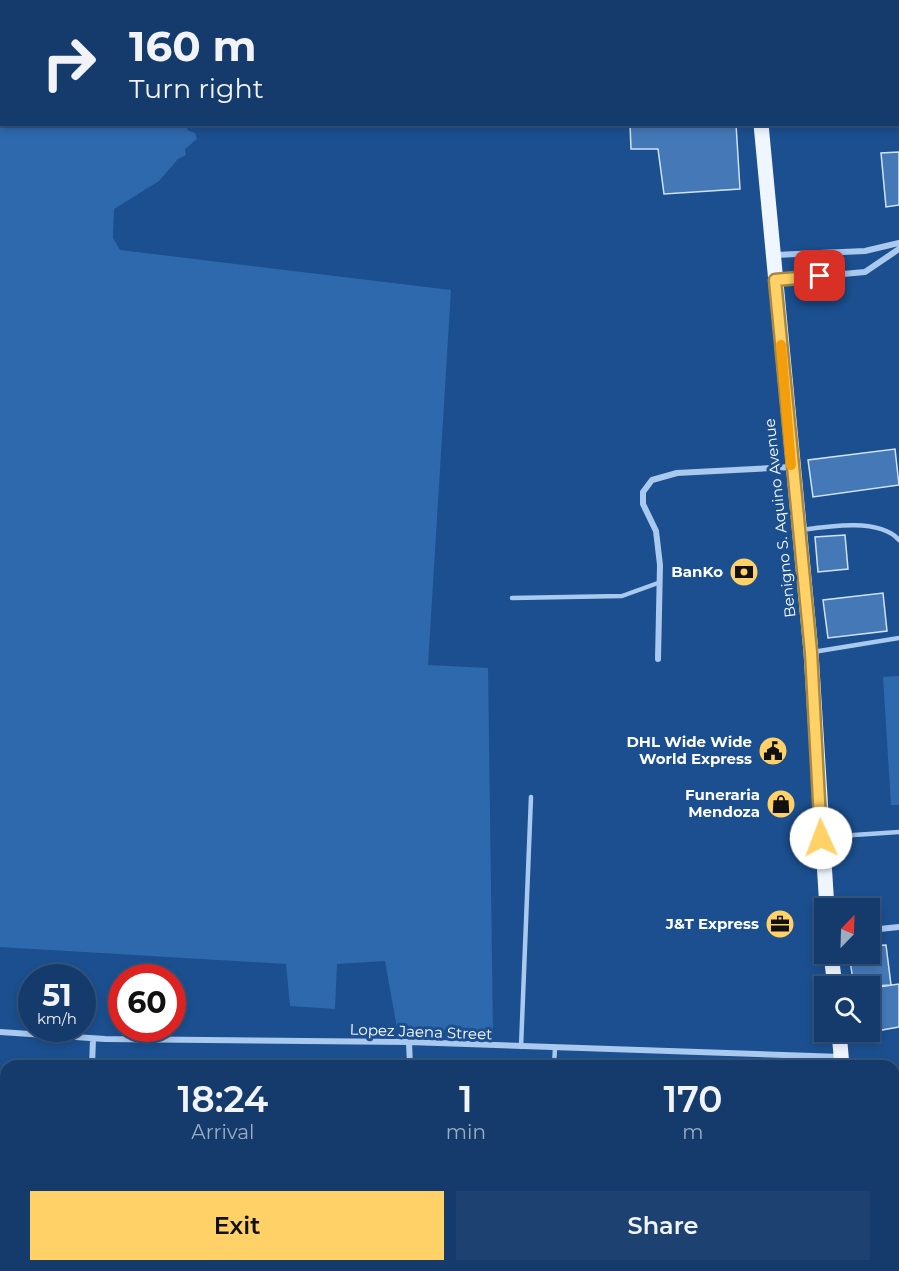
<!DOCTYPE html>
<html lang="en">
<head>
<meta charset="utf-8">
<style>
  body { margin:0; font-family:Montserrat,sans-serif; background:#1d4271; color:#f1f3f6; height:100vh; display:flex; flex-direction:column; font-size:22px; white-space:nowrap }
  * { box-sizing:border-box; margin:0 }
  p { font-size:20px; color:#9dadc1 }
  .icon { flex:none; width:33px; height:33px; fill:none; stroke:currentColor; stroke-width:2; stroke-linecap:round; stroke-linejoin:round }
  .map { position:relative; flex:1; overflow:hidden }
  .panel { position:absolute; left:0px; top:1060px; width:900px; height:212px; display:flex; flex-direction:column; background:#143b6b; border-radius:18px 18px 0 0; box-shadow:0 3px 9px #0003,0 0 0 2px #33557e }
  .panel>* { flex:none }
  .guide { position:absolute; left:0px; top:0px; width:900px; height:126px; box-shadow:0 3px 9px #0003,0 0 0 2px #33557e; background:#143b6b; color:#f1f3f6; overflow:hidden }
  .needle { width:39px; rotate:23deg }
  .controls { position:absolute; left:814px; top:898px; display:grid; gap:12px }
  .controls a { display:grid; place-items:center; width:66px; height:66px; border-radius:0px; background:#143b6b; box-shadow:0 3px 9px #0003,0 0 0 2px #33557e; font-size:30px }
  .speed { position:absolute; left:18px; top:964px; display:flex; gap:12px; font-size:30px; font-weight:700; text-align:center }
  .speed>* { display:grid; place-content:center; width:78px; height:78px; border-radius:50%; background:#143b6b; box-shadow:0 3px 9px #0003,0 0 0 2px #33557e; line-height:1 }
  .speed small { font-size:15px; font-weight:400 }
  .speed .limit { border:9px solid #d22; background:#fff; color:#111 }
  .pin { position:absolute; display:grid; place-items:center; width:51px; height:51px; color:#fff; margin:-26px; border-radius:12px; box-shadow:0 3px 9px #0006 }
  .me { position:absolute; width:66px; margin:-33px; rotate:358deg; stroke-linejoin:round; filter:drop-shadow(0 0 4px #0008) }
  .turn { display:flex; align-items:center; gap:21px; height:126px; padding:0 30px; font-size:27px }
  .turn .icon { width:78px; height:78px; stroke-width:2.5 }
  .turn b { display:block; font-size:42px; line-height:51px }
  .eta { display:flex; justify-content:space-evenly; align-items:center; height:102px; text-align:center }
  .eta b { font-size:36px; font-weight:600; line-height:42px }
  .primary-button { display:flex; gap:12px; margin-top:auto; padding:12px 30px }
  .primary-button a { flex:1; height:69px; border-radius:0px; background:#ffd166; color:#111; font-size:24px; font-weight:600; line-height:69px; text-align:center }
  .primary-button a+a { background:#1d4271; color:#f1f3f6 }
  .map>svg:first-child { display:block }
  .green { fill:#2e69ad }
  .building { fill:#4478b7; stroke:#cfe3fa; stroke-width:1.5 }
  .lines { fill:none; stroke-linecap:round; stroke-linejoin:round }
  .path { stroke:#a9c9ee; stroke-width:4; stroke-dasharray:3 4.5; stroke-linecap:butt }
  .service { stroke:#a9c9ee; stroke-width:4.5 }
  .minor { stroke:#a9c9ee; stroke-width:6 }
  .primary { stroke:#f0f6ff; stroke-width:15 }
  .route-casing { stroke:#a68842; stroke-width:15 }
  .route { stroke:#ffd166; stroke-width:10 }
  .slow { stroke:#f59e0b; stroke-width:10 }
  .labels { text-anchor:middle; stroke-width:6; stroke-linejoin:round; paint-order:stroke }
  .street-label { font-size:15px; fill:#fff; stroke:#1b4f8f }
  .poi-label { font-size:15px; font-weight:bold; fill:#fff; stroke:#1b4f8f; text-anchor:end }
</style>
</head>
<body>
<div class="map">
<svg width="899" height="1271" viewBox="0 0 899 1271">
  <rect width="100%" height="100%" fill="#1b4f8f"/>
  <path class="green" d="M0,0L117,1L2,2V124H189L187,130L195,133L197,139L185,149L186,155L178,159L159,181L114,209L113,238L120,250L451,290L428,665L488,668L493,1033L397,1028L385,961L337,964L335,1009L290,1006L286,964L0,947Z
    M899,676V805H891L883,677Z"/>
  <path class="building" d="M787,0H856V2H787Z
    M630,124H736L740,189L664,194L658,149H631Z
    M899,152V205L886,207L881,153Z
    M895,449L899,485L813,497L808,460Z
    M845,535L848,569L818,572L815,537Z
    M883,593L887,631L828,638L823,600Z
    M886,945L891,985L854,987L849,954H870V946Z
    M899,984V1027L876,1031L872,988Z
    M894,1148H899V1221L894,1222Z
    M633,1266H679V1271H633Z
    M737,1266H800V1271H738Z"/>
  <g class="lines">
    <path class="path" d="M592,1271L593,1266"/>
    <path class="service" d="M802,530C829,526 880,518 899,540
      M512,598L622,596L658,583
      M813,652L899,638
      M824,837L899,832
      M521,1047L531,797
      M554,1066L555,1048"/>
    <path class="minor" d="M775,255L865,251L899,243
      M776,280L865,272L899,249
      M658,659L660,565L656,531L643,504V492L652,480L677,473L792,467
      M870,930L899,927
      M0,1032L105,1039L409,1042L841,1057
      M409,1042L410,1066
      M92,1066L93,1039
      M418,1266V1271
      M86,1271V1266"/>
    <path class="primary" d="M760,2V0
      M761,124L811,652L827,909
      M831,954L835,987
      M839,1032L842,1066
      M858,1266V1271"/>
  </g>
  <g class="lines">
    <g class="route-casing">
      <path id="route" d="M820,276L775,280L811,652L821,838"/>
    </g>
    <use href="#route" class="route"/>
    <path class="slow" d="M781,345L791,465"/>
  </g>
  <defs>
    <g id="bank-disc" transform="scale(1.5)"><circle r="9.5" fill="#ffd166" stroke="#1b4f8f"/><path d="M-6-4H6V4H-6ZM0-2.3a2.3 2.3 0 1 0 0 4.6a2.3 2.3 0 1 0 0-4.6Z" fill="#111"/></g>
    <g id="civic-disc" transform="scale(1.5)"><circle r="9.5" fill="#ffd166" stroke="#1b4f8f"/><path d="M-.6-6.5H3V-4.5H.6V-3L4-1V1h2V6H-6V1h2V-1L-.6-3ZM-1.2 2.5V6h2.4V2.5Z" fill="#111"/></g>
    <g id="shop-disc" transform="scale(1.5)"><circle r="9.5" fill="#ffd166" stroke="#1b4f8f"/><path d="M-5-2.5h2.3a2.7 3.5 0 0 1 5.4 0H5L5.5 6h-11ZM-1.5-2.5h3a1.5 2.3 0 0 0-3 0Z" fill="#111"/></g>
    <g id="office-disc" transform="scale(1.5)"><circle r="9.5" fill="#ffd166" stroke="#1b4f8f"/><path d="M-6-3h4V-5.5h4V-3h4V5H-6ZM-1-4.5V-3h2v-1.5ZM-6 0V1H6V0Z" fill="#111"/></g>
  </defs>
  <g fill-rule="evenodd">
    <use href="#bank-disc" x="744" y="572"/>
    <use href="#civic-disc" x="773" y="751"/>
    <use href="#shop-disc" x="781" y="804"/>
    <use href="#office-disc" x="780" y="924"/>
  </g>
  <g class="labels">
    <g class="street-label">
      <text transform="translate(780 518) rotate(-96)" y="5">Benigno S. Aquino Avenue</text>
      <text transform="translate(421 1032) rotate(2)" y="5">Lopez Jaena Street</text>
    </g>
    <g class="poi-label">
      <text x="723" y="577">BanKo</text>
      <text x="752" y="747">DHL Wide Wide<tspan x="752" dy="17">World Express</tspan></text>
      <text x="760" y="800">Funeraria<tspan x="760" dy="17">Mendoza</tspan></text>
      <text x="759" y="929">J&amp;T Express</text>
    </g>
  </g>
</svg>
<div class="controls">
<a><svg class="needle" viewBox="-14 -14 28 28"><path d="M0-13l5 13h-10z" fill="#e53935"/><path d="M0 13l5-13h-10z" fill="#9dadc1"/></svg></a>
<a><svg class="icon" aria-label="search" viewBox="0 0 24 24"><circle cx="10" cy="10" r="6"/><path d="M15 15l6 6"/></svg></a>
</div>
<div class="speed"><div>51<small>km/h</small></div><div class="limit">60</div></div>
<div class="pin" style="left:820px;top:276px;background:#d93025"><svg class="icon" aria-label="arrive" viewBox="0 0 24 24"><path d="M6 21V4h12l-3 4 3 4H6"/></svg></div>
<svg class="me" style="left:821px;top:838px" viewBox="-20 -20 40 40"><circle r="19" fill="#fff"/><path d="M0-13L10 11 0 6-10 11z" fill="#ffd166"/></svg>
<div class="guide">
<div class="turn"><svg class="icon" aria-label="right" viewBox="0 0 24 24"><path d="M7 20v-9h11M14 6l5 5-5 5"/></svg><div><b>160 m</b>Turn right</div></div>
</div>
<section class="panel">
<div class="eta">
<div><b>18:24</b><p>Arrival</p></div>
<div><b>1</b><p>min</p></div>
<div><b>170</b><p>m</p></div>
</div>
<div class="primary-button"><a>Exit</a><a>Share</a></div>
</section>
</div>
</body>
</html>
